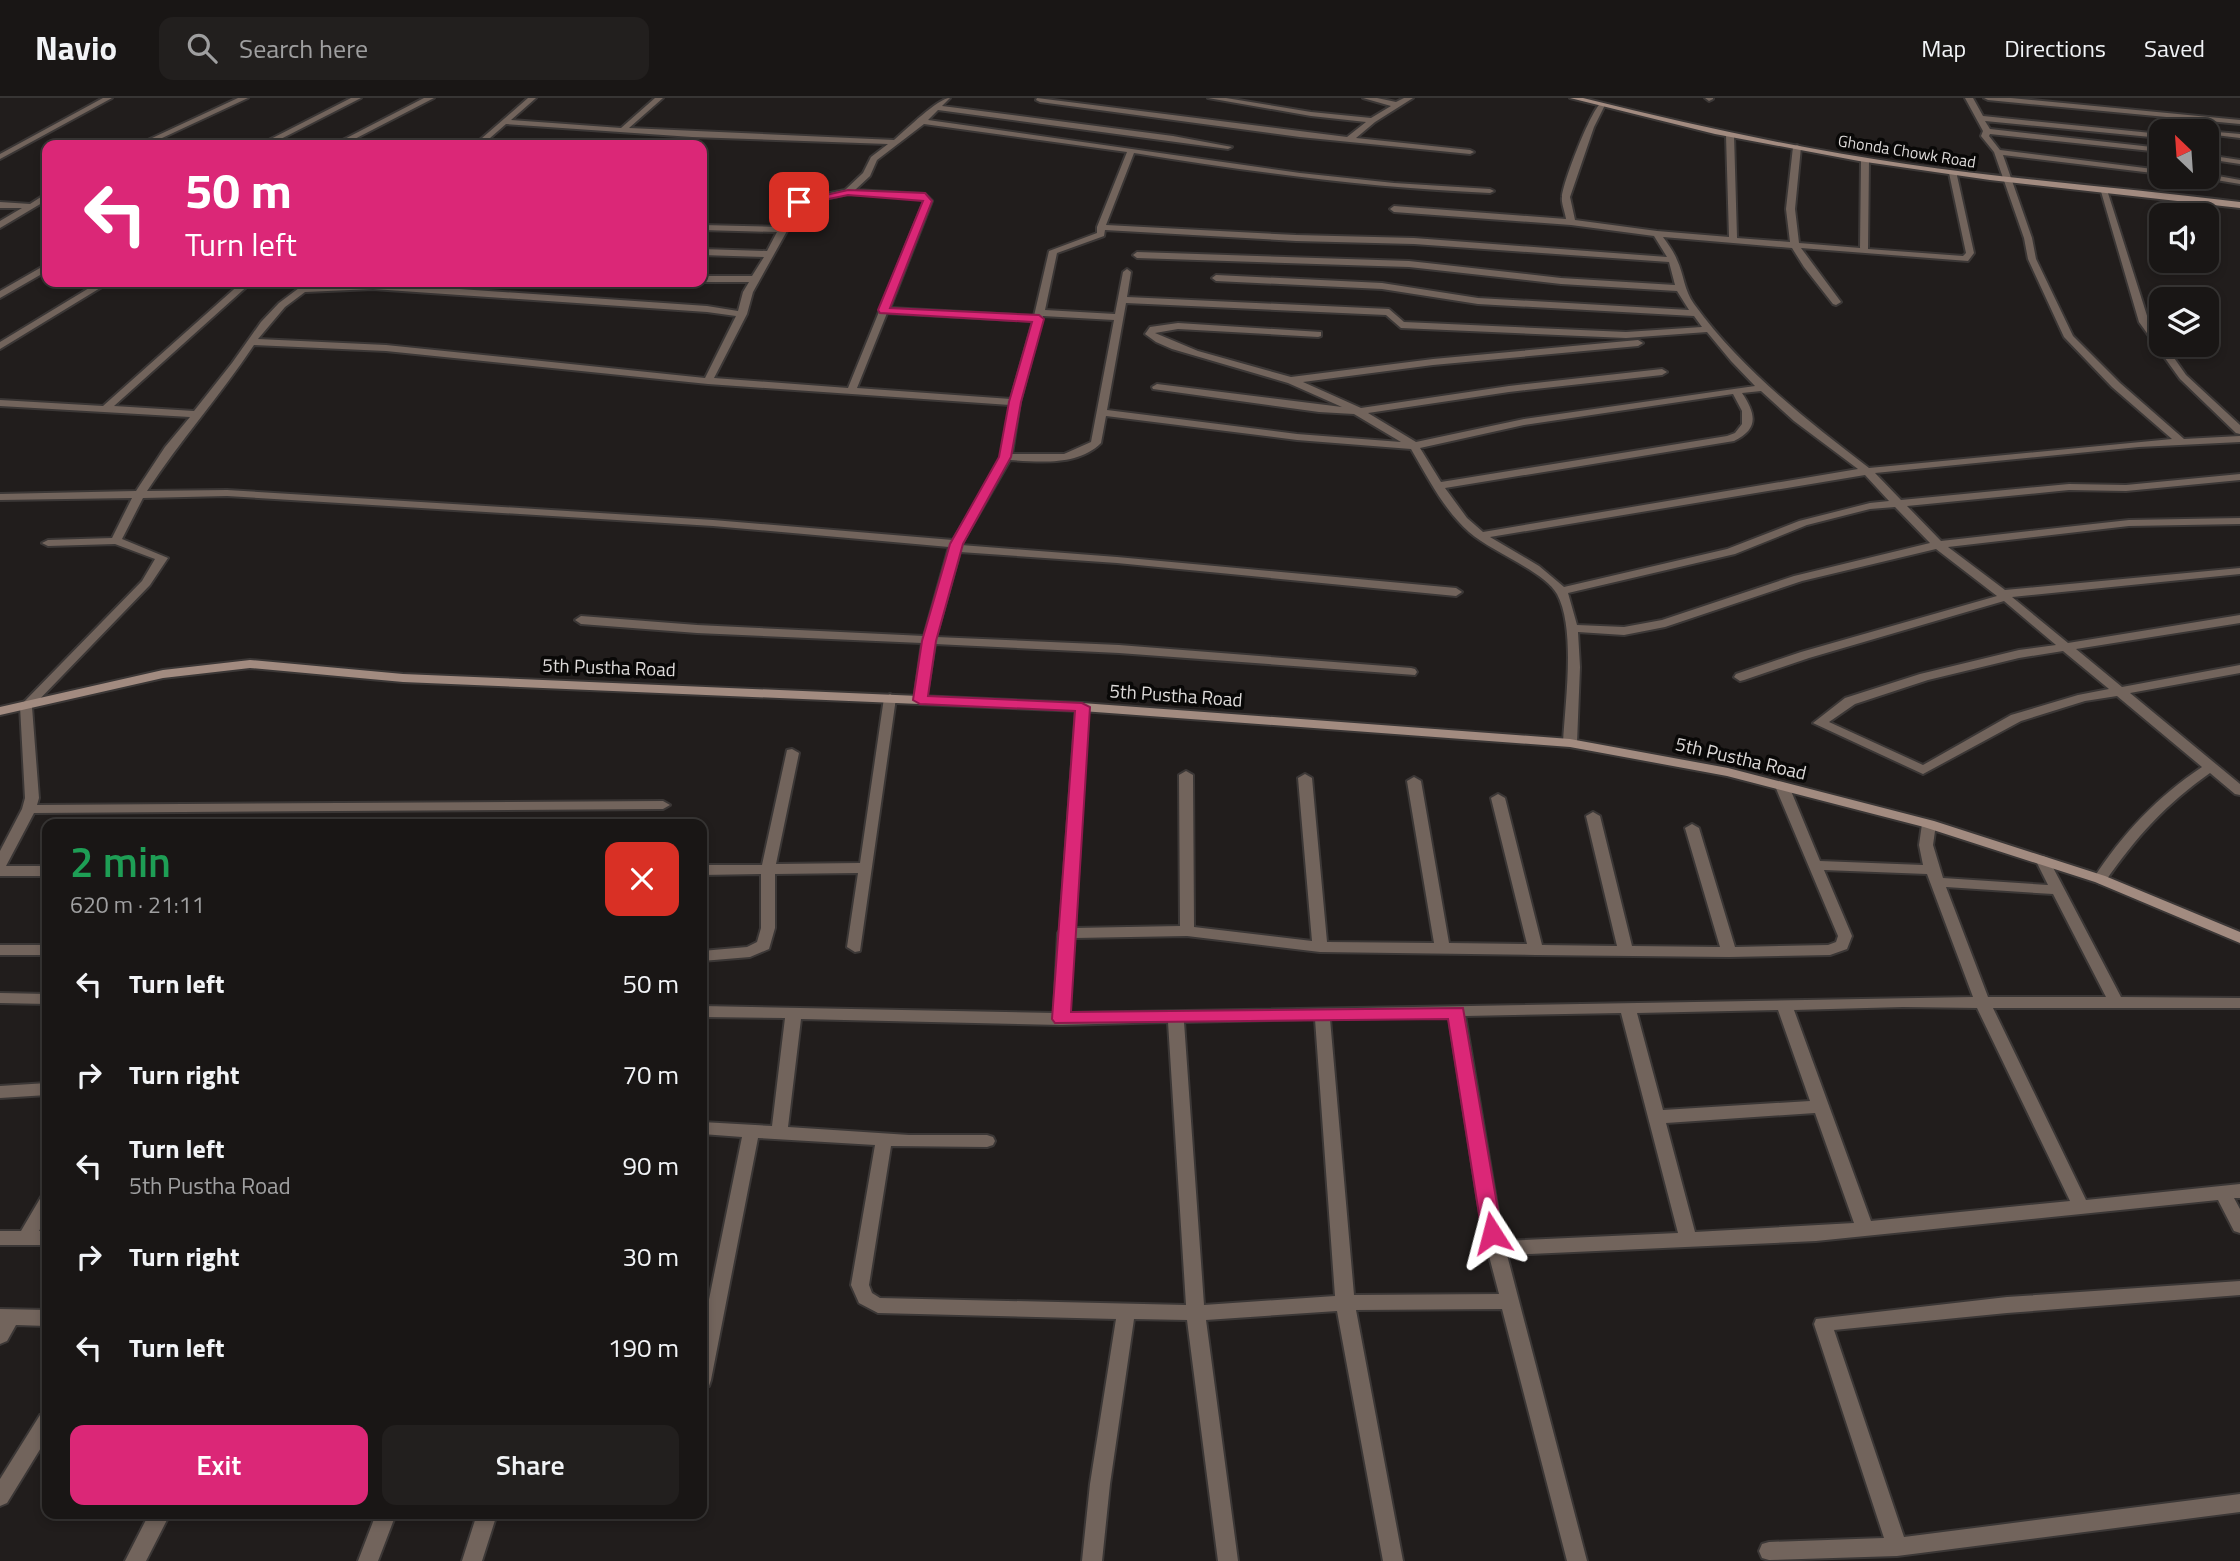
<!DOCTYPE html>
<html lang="en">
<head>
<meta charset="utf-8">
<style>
  body { margin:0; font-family:"Titillium Web",sans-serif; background:#221f1e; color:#f1f3f6; height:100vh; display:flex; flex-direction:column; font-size:26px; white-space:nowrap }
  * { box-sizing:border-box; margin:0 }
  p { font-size:23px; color:#9f9fa0 }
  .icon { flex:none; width:38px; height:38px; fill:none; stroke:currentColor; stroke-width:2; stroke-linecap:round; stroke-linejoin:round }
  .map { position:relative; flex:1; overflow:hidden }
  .details { position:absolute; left:42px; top:721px; width:665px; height:700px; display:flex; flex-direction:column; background:#191615; border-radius:14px; box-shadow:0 4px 10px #0003,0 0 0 2px #373534 }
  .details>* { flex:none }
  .banner { position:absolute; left:42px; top:42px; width:665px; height:147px; border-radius:14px; box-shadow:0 4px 10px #0003,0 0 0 2px #373534; background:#db2777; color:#fff; overflow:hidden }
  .needle { width:46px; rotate:335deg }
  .controls { position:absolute; left:2149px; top:21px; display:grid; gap:14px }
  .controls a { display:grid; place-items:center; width:70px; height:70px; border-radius:14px; background:#191615; box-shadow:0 4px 10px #0003,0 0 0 2px #373534; font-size:35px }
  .pin { position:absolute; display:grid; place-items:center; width:60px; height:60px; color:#fff; margin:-30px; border-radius:14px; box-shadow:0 4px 10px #0006 }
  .me { position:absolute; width:77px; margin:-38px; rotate:351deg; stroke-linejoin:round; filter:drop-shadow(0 0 5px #0008) }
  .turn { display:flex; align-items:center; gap:24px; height:147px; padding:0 28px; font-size:32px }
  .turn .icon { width:91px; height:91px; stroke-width:2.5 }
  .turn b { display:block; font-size:49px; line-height:60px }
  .round { display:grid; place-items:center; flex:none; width:74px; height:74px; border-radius:14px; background:#221f1e }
  .head { display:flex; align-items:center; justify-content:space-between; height:119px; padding:0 28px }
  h1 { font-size:42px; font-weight:600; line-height:52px; color:#1e9e55 }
  .button { display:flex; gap:14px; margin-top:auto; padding:14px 28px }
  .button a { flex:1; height:80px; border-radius:14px; background:#db2777; color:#fff; font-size:28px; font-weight:600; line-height:80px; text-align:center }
  .button a+a { background:#221f1e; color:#f1f3f6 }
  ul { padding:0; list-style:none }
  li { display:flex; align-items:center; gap:21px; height:91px; padding:0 28px }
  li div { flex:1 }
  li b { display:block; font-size:26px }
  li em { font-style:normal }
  header { display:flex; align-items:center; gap:42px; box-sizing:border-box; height:98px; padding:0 35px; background:#191615; border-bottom:2px solid #373534 }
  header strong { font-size:33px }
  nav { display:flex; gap:38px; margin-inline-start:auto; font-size:24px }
  .search { width:490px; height:63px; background:#221f1e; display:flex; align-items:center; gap:18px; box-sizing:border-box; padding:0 24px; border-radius:14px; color:#9f9fa0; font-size:26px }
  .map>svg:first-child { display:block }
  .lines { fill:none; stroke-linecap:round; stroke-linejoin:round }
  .street-casing { stroke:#3b3736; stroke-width:4 }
  .secondary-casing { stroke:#3b3736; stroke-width:4 }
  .street { fill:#72645c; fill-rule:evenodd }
  .secondary { fill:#a28b80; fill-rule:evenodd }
  .route { fill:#db2777; stroke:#8e194d; stroke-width:2 }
  .labels { text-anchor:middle; stroke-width:7; stroke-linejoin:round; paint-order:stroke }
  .far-street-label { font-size:16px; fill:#dddad9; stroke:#090807 }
  .street-label { font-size:19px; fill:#dddad9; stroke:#090807 }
</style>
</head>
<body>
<header>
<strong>Navio</strong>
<div class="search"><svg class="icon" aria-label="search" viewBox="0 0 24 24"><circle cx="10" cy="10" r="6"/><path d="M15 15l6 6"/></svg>Search here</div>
<nav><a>Map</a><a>Directions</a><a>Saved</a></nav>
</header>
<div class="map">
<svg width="2240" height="1463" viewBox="0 0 2240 1463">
  <rect width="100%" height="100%" fill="#211d1c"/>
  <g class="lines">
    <g class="street-casing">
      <path id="street" d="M103,0H112L0,61V56Z
        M238,0H248L147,47H137Z
        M351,0H361L269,47H259Z
        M424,0H434L343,47H333Z
        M528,0H536L511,22L621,30L655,0H663L629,30L894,42C907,31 938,0 950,0L942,8L1173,38L1232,49L1228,51L938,12L928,22L1300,75L1394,85L1490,91L1494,93L1490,95C1370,90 1252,74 1134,55L1106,127L1296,137L1414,140L1667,159L1654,138L1571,127L1394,114L1390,111L1394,108L1566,121C1565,114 1561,105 1562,99C1563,84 1591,12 1601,5L1605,7L1594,29L1570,99L1575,122L1657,133L1729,139L1726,37L1730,35L1734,37L1737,140L1790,144L1786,111L1793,49L1797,47L1801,49L1795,111L1799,145L1860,150L1861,62L1865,60L1869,62L1868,151L1963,158L1966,155L1949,75L1956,73L1974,155L1968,163L1801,150L1841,204L1836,207L1833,206L1804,169L1792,150L1663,139C1668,146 1674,154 1677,162C1684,177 1684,192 1694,206C1742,272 1805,321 1869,370L2172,341L2112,289L2064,239L2028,161L2024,140L1994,54L1981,38L1983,33L1965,0H1973L1983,18L2161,36V40L1985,23L1990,31L2161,50V54L1990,36L1989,38L2000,52L2161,72V76L2003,57L2032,140L2036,161L2073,238L2120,285L2184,341L2240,338V344L2139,349L1875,375L1901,402L2069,386L2126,387L2240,376V382L2126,393L2069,392L1907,408L1941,443L2129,422L2240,420V426L2129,428L1948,449L2005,492L2240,470V476L2012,499L2068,545L2240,517V525L2076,551L2122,589L2240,567V575L2130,595L2240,686V697L2235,696L2210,675C2167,705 2135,740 2105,784L2100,786L2093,781C2123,735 2157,699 2202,669L2117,598L2085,603L2021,623L1923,676L1813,625L1845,600L1920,576L2019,552L2056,547L2004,503L1809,560L1744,582L1740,583L1734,579L1736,576L1801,554L1997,498L1936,451L1802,483L1665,529L1624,537L1578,534L1580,569L1577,645L1575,648H1565L1563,645C1565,605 1576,531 1557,496C1544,473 1490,453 1469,434C1444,412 1428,380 1411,351L1297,342L1106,318L1101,345C1078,368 1040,364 1010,362L961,447L1117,459L1456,490L1462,494L1456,498L1117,465L960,454L936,539L1119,547L1411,570L1415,571L1417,574L1415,577L1119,555L935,546L926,602L920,606L914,602L922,545L697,535L581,526L575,522L581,518L697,527L924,538L949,449L713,428L227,398L143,400L122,441L168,460L150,487L32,609L39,700L37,707L663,703L670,707L663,711L34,715L6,768H47V778H0V753L22,711L25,700L20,608L142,483L155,461L115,446L48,448L42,445L48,442L112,440L132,400L0,402V396L136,393L165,349L190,319L0,308V302L103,308L242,184H252L114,308L194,313L232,265L261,224L279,205L299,190L310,187L373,185L707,208L738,213L743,194L749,184H702V178H752L764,159L702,157V151L767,153L777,134L702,132V127L780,129L796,102L845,92L863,75L871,59L888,46L692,39L506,26L482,47H474ZM924,26L1127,54L1097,129V135L1049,153L1034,218L890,210L932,103L925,96L855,92L870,78L877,62ZM848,96L922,100L924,103L848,290L714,280L747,216L753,194L802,106ZM1105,132L1296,143L1414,146L1669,164L1675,187L1561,180L1409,163L1137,154L1133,157L1137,160L1409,169L1561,186L1677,193L1689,212L1478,200L1382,185L1216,177L1212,180L1216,183L1382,191L1478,206L1694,218L1702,229L1626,234L1404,224L1389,211L1127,199L1131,174L1127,171L1123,174L1115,216L1045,212L1057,155L1104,138ZM373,191L707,214L736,218L705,280L386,247L258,241L285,209L305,194ZM1126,205L1386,217L1401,230L1626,240L1707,234L1731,263L1755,288L1524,321L1416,344L1368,315L1509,294L1662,277L1667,274L1662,271L1509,288L1361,310L1303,284L1433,267L1638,248L1643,245L1638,242L1433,261L1291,279L1198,253L1155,235L1178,231L1318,239L1321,238V234L1178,225L1150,229L1145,236L1156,244L1172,251L1288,285L1342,309L1157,286L1152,289L1153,291L1319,314L1354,316L1401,344L1297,336L1107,312ZM887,215L1033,223L1011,301L857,290ZM1043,218L1114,222L1091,344L1064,356H1012L1020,304ZM254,247L386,253L708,286L1010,307L1002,355L997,369L953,442L713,422L227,392L147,393C181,341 220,298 254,247ZM1761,293L1794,323L1858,371L1483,434L1467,420L1445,390L1734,343C1759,331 1756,316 1742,295ZM1733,296L1742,313V326L1735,335L1727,338L1441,384L1420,350L1524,327ZM1865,377L1889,403L1870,405L1799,423L1727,451L1564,489L1539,468L1490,439ZM1895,409L1930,445L1794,478L1662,522L1624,529L1577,527L1568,495L1735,456L1807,427L1870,411ZM2063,553L2109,591L2078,597L2011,617L1923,667L1829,624L1855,606L1928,582L2019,560Z
        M1037,0L1347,39L1366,24L1311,18L1208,0H1226L1311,14L1371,20L1391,8L1363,0H1377L1396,4L1404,0H1413L1375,24L1356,40L1470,52L1474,54L1470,56L1300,39L1040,4L1036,2Z
        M1705,0H1713V1L1709,3Z
        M1984,0H2011L2240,22V26L1988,2Z
        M2183,31L2240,36V40L2207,36V33H2179Z
        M2207,57L2240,62V66L2207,61Z
        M2207,76L2240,82V86L2204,80Z
        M2100,90L2107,92L2149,224L2161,242V247H2165L2186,277L2240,327V336L2236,335L2180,281L2139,224Z
        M44,97H47V102L0,130V123L22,110H0V104L30,106Z
        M47,166V173L0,200V193Z
        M99,184H110L0,251V244Z
        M890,596L896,600L860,853L855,854L847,849L858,775L775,776V830L769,851L750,859L702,863V853L747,849L757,844L761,830V776L702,777V767H762L787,652L792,651L799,655L776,766L860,765L884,600Z
        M1082,605L1088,609L1075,830L1180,828L1179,677L1186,673L1193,677L1194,829L1312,843L1298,680L1305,676L1312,680L1327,844L1434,845L1407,683L1414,679L1421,683L1449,845L1527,846L1491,700L1498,696L1505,700L1542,847L1617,848L1586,718L1593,714L1600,718L1632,848L1720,849L1685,730L1692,726L1699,730L1735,849L1828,847L1836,844L1838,838L1775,688L1782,684L1789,688L1820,763L1923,767L1919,747L1922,726L1929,722L1936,726L1933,747L1943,780L2048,787L2036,763L2043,758L2048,760L2121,899L2240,900V910H1993L2086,1102L2240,1086V1100H2234L2240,1111V1135L2234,1133L2218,1102L1816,1143L1507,1157L1587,1463H1567L1502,1211L1356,1212L1403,1463H1383L1337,1213L1206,1222L1238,1463H1218L1187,1222L1134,1221L1110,1386L1102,1463H1082L1090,1386L1116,1221L878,1215L859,1205L851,1187L875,1047L758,1040L711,1282L709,1288L702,1290V1236L742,1039L702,1036V1024L772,1028L785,920L702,919V908L1054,915L1058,835L1060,832L1076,609ZM1824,772L1927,776L1973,899L1069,915L1074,840L1187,838L1320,854L1536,857L1729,859L1830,857L1847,851L1852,838ZM1946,789L2053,796L2106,899H1988ZM1903,909L1977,910L2070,1103L1871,1123L1794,912ZM1778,912L1810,1003L1663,1012L1637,915ZM1621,915L1678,1135L1503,1143L1465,918ZM1449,919L1483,1135L1499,1196L1354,1197L1330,921ZM801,921L1061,927L1168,924L1186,1207L880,1200L872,1195L869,1187L891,1048L987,1049L993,1047L995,1043L993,1039L987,1037H909L788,1029ZM1315,921L1335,1198L1204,1207L1184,924ZM1815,1015L1854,1125L1695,1134L1666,1025Z
        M0,847H47V857H0Z
        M0,895L47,896V906L0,905Z
        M47,985V997L0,1000V988Z
        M47,1097V1119L39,1133H47V1147H0V1133H21L41,1099Z
        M2240,1183V1197L2007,1215L1834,1232L1904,1439L2240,1396V1414L1897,1458L1769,1462L1762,1460L1759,1453L1762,1446L1769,1444L1884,1440L1814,1226L1816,1221L2007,1199Z
        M0,1211L47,1212V1228L16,1227L7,1243L0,1246Z
        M47,1315V1340L7,1405L0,1408V1381L40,1317Z
        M149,1416H170L146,1463H125Z
        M376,1416H396L378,1463H358Z
        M477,1416H497L482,1463H462Z"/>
    </g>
    <g class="secondary-casing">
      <path id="secondary" d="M1570,0H1583C1690,27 1797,50 1906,66C2017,82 2129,90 2240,104V110L1990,82L1859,63L1715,36Z
        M250,562L403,576L1082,605L1570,641L1728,670L1934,723L2105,778L2240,834V845L2095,784L1924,729L1727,678L1570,649L1082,613L403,584L250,570L163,580L0,617V609L163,572Z"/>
    </g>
    <use href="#street" class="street"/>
    <use href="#secondary" class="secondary"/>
  </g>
  <path class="route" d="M848,92L925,95L932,103L890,210L1039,217L1044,221L1021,304L1011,359L963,446L936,543L928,598L1082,605L1090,609L1071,914L1463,910L1502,1135L1499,1140L1492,1143L1485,1140L1482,1135L1448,921L1055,925L1052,921L1075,613L920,606L913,602L922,543L950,446L999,359L1009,304L1032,224L880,215L878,212L923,103L848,97L799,107L795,104Z"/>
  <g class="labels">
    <g class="far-street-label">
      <text transform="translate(1907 53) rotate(9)" y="6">Ghonda Chowk Road</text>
    </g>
    <g class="street-label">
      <text transform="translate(609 569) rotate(2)" y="7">5th Pustha Road</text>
      <text transform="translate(1176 597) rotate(4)" y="7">5th Pustha Road</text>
      <text transform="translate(1741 660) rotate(13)" y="7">5th Pustha Road</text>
    </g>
  </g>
</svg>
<div class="controls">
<a><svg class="needle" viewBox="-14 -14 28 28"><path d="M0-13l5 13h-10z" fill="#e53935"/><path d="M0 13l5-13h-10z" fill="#9f9fa0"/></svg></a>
<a><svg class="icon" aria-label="sound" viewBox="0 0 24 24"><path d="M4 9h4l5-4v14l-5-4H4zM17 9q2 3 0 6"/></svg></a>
<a><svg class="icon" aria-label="layers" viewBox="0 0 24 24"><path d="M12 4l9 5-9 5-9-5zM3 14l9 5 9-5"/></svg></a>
</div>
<div class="pin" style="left:799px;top:104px;background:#d93025"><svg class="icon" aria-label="arrive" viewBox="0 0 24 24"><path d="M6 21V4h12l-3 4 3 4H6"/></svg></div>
<svg class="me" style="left:1492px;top:1135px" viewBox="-20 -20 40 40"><path d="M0-17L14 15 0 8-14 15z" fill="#db2777" stroke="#fff" stroke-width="4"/></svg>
<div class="banner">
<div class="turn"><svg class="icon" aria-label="left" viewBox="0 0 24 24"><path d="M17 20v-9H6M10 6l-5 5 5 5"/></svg><div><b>50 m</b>Turn left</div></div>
</div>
<section class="details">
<div class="head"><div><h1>2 min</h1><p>620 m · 21:11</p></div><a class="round" style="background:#d93025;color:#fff"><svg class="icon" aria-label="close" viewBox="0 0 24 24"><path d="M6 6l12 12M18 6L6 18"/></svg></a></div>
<ul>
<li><svg class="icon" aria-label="left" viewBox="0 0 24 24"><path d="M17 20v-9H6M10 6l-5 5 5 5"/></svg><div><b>Turn left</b></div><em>50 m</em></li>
<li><svg class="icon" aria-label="right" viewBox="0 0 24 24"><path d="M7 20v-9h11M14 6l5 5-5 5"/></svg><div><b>Turn right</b></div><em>70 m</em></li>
<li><svg class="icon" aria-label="left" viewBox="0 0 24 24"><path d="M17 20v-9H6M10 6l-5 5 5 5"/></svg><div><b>Turn left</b><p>5th Pustha Road</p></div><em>90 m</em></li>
<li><svg class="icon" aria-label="right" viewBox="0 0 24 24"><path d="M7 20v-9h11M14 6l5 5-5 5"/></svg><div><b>Turn right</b></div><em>30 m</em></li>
<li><svg class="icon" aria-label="left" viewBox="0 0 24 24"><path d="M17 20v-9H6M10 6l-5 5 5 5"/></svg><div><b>Turn left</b></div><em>190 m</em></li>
</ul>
<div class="button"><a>Exit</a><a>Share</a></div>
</section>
</div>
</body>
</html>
